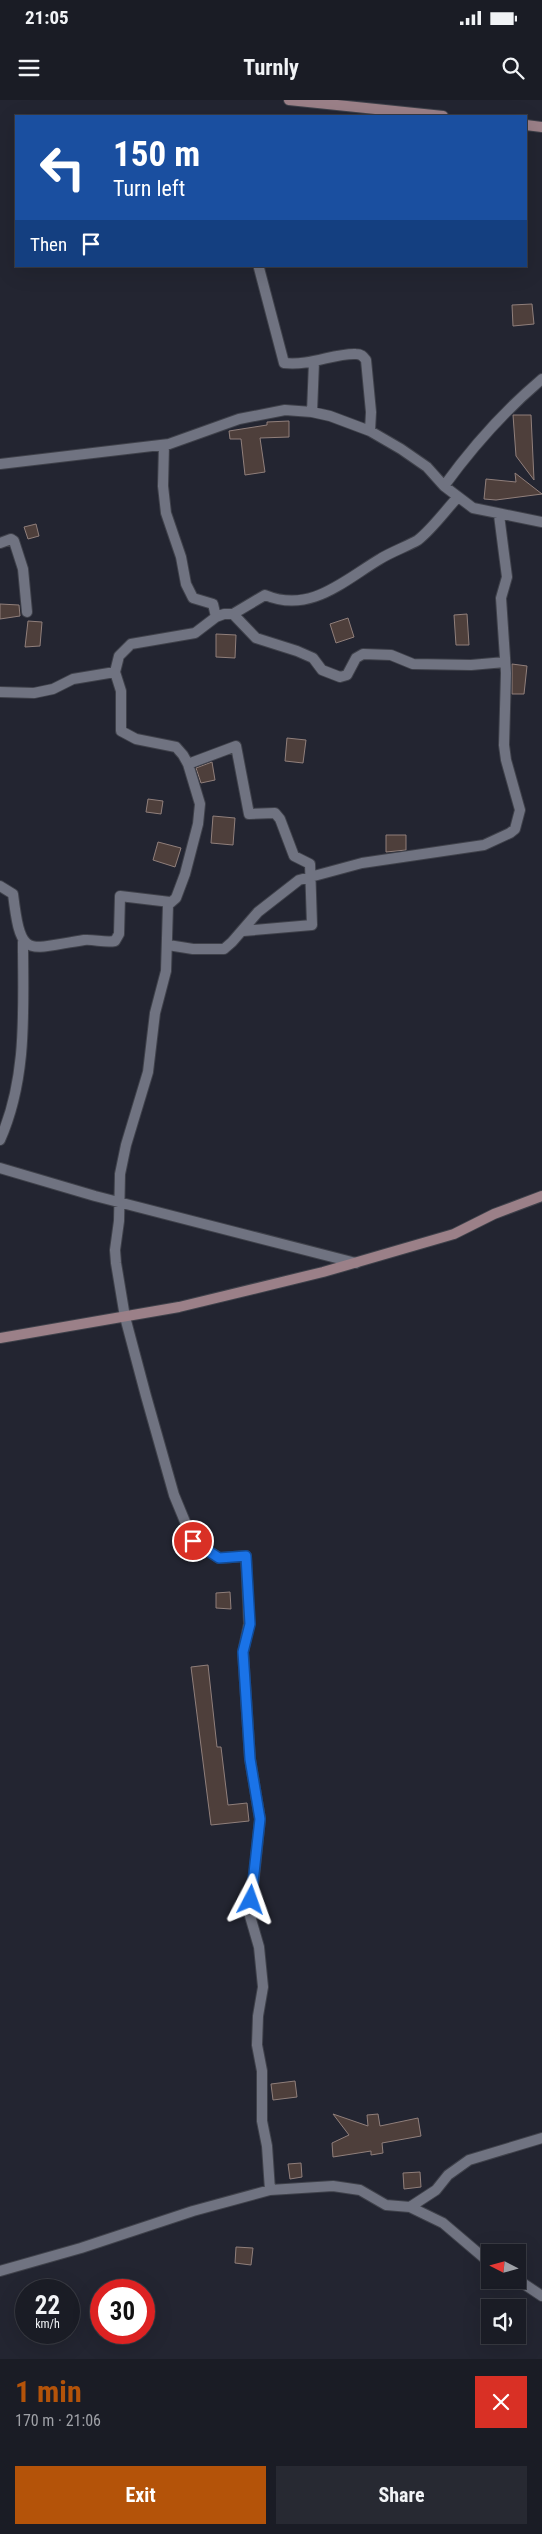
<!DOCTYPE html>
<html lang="en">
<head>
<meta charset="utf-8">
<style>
  body { margin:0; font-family:"Roboto Condensed",sans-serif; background:#272932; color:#f1f3f6; height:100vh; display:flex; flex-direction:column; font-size:19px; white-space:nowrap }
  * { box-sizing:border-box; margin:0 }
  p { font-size:16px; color:#9fa1a7 }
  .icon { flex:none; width:28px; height:28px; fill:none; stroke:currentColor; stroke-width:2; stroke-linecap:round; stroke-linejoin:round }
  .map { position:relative; height:2259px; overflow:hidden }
  .sheet { display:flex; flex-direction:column; background:#1a1c25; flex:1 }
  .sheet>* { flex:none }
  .hud { position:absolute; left:15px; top:15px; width:512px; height:152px; border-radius:0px; box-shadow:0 5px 20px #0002,0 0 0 1px #383a42; background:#1a4fa0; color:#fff; overflow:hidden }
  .needle { width:32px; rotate:276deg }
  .controls { position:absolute; left:481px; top:2144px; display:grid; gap:10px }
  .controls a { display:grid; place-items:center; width:45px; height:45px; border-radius:0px; background:#1a1c25; box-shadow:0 5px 20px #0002,0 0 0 1px #383a42; font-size:25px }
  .speed { position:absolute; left:15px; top:2179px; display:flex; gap:10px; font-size:25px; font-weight:700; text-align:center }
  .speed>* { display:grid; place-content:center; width:65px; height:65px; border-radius:50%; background:#1a1c25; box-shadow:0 5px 20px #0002,0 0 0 1px #383a42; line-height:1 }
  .speed small { font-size:12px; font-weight:400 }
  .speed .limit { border:8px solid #d22; background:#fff; color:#111 }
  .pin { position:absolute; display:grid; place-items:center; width:42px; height:42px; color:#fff; margin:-21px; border:2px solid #fff; border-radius:50%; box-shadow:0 1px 5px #0007 }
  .me { position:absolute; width:55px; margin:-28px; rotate:4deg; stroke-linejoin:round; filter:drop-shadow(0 0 4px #0008) }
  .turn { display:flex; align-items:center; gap:18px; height:105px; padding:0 15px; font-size:22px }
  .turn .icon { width:65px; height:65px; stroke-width:2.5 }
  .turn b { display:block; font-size:35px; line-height:42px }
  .then { display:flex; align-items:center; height:48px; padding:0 15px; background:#0003; gap:10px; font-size:19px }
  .round { display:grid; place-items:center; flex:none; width:52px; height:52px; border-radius:0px; background:#272932 }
  .head { display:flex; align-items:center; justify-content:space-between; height:85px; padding:0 15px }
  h1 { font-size:30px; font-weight:700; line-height:38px; color:#b45309 }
  .primary-button { display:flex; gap:10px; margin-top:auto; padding:10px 15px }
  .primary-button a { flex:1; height:58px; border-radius:0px; background:#b45309; color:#fff; font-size:20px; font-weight:700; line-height:58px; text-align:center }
  .primary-button a+a { background:#272932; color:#f1f3f6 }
  .status { display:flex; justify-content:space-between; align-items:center; height:35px; padding:0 25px; background:#1a1c25; direction:ltr }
  .status svg { height:14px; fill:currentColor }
  header { display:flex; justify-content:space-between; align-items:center; height:65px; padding:0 15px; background:#1a1c25; font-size:22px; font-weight:700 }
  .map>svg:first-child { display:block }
  .building { fill:#4e3f3b; stroke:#907f7b }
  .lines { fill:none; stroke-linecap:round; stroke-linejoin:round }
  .street-casing { stroke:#3f414a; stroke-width:12 }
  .secondary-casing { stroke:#3f414a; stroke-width:12 }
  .street { stroke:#707381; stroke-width:10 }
  .secondary { stroke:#9b8088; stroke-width:10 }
  .route-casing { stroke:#114b97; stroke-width:12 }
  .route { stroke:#1a73e8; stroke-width:9 }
</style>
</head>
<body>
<div class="status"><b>21:05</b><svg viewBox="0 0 49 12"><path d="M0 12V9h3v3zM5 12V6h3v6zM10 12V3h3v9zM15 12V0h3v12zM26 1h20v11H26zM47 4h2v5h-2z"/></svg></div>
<header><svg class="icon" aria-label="menu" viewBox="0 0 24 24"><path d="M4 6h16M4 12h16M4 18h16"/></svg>Turnly<svg class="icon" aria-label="search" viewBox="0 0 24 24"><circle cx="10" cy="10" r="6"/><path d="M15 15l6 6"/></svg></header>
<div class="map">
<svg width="542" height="2259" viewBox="0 0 542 2259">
  <rect width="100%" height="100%" fill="#232531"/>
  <path class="building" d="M532,204L534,224L513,226L512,205Z
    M513,315H531L534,380L516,356Z
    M289,321V337L260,338L265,372L245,375L241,339H230L229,331L267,325V322Z
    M515,373L542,394L496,400L484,399L486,379L516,382Z
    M36,424L39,436L28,439L24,427Z
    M0,504L19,505L20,516L0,519Z
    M467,514L469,545H456L454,515Z
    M348,518L354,537L336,543L330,524Z
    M28,521L42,522L40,546L25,547Z
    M216,534L236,535L235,558L216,557Z
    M512,564L527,566L524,594H512Z
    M287,638L306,640L303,663L285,661Z
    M212,662L215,680L201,683L196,668Z
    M148,699L163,701L161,714L146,712Z
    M213,716L235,718L233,745L211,743Z
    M386,735H406V750L386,752Z
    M158,742L181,748L175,767L153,760Z
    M230,1492L231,1509L216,1508V1493Z
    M208,1565L217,1647H221L228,1705L247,1703L249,1721L211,1725L191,1567Z
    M295,1981L297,1997L273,2000L271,1984Z
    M333,2014L368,2026L367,2015L378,2014L380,2026L418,2018L421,2036L382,2043L383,2053L371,2055V2051L333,2057L332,2043L349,2035Z
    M301,2063L302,2077L290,2079L288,2064Z
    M420,2072L421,2087L404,2089L403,2073Z
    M236,2147L253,2148L251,2165L235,2163Z"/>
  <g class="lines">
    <g class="street-casing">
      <path id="street" d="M259,168L284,263C311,266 334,253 356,254C361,254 363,256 366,260L371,312L370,331
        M312,312L314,262
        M164,345L163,386L166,413L181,457L186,484L193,498L213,504L216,517
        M0,364L169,344L239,319L285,310L312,312L330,316L370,331L401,349L427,367L444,386L473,408L542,422
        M444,386C473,346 504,311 542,279
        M0,443L11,439L14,441L23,469L27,512
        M233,514L256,538L297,551L313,558L322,570L340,577L347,575L356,558L363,554L391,555L413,564L471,565L505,562
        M0,592L34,593L53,589L73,579L115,572
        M188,664L236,646L249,714L275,713L280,719L294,756L310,764L312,825L243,831
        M0,786L13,794C21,860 26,849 84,840C94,839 105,843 115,841L119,834L120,796L170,802
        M168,845L193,849H224L232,842L258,812L299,780L362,763L484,745L510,733L515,729L520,710L506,660L504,645L506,573L501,498L507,477L499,415
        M0,1040C28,977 23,908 23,842
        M0,1068L95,1096L356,1163
        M270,2090L267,2046L262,2021V1971L257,1945L258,1916L263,1887L259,1847L250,1816L260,1719L250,1659L243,1552L249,1524L246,1456L219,1458L193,1441L174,1395L146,1296L125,1217L116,1163L115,1150L119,1121L120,1074L126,1045L148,972L155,913L166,871L168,805L176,798L185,774L198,724L200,704L188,664L183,655L176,647L136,639L121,631V591L115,572L119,556L131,544L195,533L216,517L224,514H233L265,495C310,514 343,481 380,459C391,452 408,446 418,440C432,429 445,411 457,398
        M410,2107L436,2090L448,2075L469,2060L542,2038
        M0,2171L81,2148L193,2111L270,2090L333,2086L360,2090L386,2105L410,2107L443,2123L490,2163
        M518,2180L542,2196"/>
    </g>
    <g class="secondary-casing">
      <path id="secondary" d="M289,0L443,16
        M526,25L542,27
        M0,1238L179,1207L323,1172L454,1134L494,1114L542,1096"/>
    </g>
    <use href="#street" class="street"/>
    <use href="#secondary" class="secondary"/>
  </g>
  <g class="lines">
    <g class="route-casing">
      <path id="route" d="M193,1441L219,1458L246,1456L250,1524L243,1552L250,1659L260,1719L251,1800"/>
    </g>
    <use href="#route" class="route"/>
  </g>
</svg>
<div class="controls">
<a><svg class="needle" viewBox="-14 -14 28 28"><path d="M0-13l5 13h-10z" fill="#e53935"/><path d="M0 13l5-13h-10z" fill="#9fa1a7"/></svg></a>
<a><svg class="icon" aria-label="sound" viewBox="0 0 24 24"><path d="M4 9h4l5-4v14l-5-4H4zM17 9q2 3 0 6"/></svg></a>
</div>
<div class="speed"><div>22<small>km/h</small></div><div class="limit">30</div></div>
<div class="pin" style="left:193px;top:1441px;background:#d93025"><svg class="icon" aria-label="arrive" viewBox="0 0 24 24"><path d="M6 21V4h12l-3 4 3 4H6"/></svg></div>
<svg class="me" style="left:251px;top:1800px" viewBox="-20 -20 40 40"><path d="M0-17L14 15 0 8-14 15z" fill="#1a73e8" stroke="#fff" stroke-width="4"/></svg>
<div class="hud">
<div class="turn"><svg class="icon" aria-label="left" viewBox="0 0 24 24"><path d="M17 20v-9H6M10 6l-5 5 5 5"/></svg><div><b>150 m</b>Turn left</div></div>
<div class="then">Then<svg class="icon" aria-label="arrive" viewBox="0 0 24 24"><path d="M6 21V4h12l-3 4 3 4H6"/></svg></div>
</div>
</div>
<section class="sheet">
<div class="head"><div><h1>1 min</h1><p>170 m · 21:06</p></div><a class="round" style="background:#d93025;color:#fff"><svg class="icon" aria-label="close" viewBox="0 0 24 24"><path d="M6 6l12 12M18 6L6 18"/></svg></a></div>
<div class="primary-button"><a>Exit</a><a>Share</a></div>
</section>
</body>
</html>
